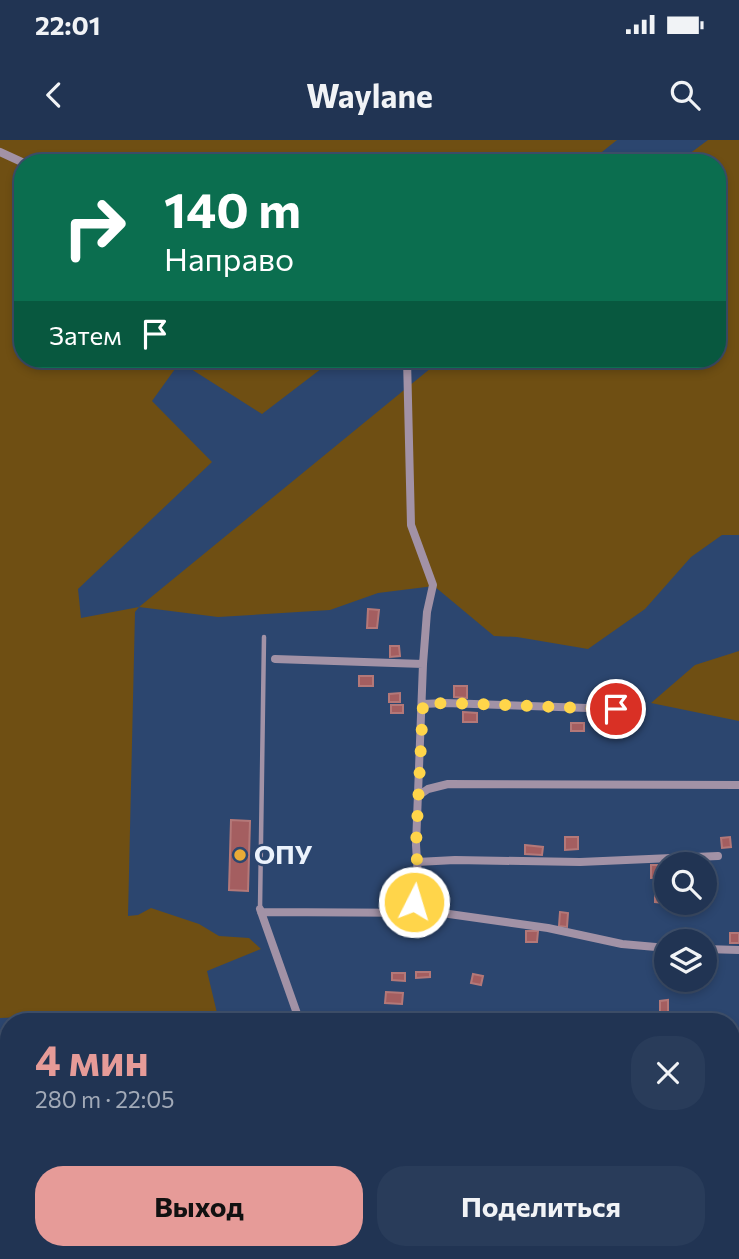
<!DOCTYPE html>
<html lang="ru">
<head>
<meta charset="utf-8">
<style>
  body { margin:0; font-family:Commissioner,sans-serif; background:#293c5a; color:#f1f3f6; height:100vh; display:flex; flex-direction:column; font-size:26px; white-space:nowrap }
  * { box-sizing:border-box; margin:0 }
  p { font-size:23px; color:#a2aab8 }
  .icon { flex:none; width:38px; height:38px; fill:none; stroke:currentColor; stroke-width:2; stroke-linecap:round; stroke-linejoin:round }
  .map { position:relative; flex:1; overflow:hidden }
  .side { position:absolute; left:0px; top:873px; width:740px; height:247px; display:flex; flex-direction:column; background:#213453; border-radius:28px 28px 0 0; box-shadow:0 4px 10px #0003,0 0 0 2px #3e4f6a }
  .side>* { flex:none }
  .hud { position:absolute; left:14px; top:14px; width:712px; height:214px; border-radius:28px; box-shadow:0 4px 10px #0003,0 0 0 2px #3e4f6a; background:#0b6e4f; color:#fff; overflow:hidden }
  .tools { position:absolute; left:654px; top:712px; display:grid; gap:14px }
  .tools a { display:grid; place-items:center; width:63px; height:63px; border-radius:50%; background:#213453; box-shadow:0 4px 10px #0003,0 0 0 2px #3e4f6a; font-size:35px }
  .pin { position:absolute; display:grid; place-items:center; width:60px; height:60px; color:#fff; margin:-30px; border:4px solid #fff; border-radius:50%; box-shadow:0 2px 7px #0007 }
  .me { position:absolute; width:77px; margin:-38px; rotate:5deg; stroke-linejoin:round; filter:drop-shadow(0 0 5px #0008) }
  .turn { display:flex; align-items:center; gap:24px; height:147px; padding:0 35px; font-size:32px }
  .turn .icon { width:91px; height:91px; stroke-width:2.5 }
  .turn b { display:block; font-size:49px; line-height:60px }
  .then { display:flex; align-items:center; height:66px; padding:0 35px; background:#0003; gap:14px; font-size:26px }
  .round { display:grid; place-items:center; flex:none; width:74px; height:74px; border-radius:28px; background:#293c5a }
  .head { display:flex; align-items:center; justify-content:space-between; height:119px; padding:0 35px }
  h1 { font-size:42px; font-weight:700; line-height:52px; color:#e69b98 }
  .button { display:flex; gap:14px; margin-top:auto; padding:14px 35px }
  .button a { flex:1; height:80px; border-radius:28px; background:#e69b98; color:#111; font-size:28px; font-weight:700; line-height:80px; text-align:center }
  .button a+a { background:#293c5a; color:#f1f3f6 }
  .status { display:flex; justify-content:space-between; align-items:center; height:49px; padding:0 35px; background:#213453; direction:ltr }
  .status svg { height:19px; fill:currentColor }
  header { display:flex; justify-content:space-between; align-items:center; height:91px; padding:0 35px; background:#213453; font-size:32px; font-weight:700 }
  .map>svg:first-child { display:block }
  .green { fill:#6f4f13 }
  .building { fill:#a45e60; stroke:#b47878; stroke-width:2 }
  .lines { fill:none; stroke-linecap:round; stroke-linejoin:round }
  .service { stroke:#a292a6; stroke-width:4.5 }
  .minor { stroke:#a292a6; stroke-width:8 }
  .route { stroke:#ffd54a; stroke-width:12; stroke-dasharray:0 21.6 }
  .poi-dot { fill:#e9ab37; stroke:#2c466f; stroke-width:2.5 }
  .labels { text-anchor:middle; stroke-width:5; stroke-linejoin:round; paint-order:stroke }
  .poi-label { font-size:26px; font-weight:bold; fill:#ebf2fc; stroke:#2c466f; text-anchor:start }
</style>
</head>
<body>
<div class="status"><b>22:01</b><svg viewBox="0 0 49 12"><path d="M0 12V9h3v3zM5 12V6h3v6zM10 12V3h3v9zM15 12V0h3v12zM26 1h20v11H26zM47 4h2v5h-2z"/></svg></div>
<header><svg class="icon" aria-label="back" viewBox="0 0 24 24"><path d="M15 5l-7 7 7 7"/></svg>Waylane<svg class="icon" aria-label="search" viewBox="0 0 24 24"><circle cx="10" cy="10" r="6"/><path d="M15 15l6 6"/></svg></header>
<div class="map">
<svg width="739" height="1119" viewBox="0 0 739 1119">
  <rect width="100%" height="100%" fill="#2c466f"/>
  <path class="green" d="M0,0H617L588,23H23V219H334L262,274L180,222L152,261L212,322L78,449L81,478L139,467L442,219H718V23H677L708,0H739V395H722L691,417L645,469L588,509L517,497L494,496L434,446L378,453L330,470L218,477L139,467L135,472L128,776L138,775L151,768L199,784L219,796L249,798L261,809L207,831L217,873L197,880V882H26V877L0,878Z
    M739,511V581L651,563L695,525Z
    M218,1111H264L267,1119H226Z"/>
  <path class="building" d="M368,469L379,470L377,488H367Z
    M390,506H399L400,516L390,517Z
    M359,536H373V546H359Z
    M454,546H467V558L454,557Z
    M400,553V562H389V554Z
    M391,565H403V573H391Z
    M463,572L477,573V582H463Z
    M571,583H584V591H571Z
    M231,680L250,681L248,751L229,750Z
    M565,697H578V709L565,710Z
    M730,697L731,707L722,708L721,698Z
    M525,705L543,707L542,715L525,714Z
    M651,725H666V737L651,738Z
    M655,751H665V763L655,762Z
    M560,772L568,773L567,787L559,786Z
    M526,791H538L537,802H526Z
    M730,793H739V803H730Z
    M416,832H430V837L416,838Z
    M392,833H405V841L392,840Z
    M473,834L483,836L481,845L471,843Z
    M386,852L403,853L402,864L385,863Z
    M668,860V873L660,874V861Z"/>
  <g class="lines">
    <path class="service" d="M260,768L264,497"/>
    <path class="minor" d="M0,12L24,23
      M407,219L411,385L433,445L427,472L423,524L416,705L418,737L411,773
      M275,519L423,524
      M423,564L445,563L616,569
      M418,656L428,649L448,644L739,645
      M417,722L455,720L580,722L718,716
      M260,769L300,882
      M261,772L442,773L548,788L622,804L667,808
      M705,809L739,810
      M732,938L739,942
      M732,1017L739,989
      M384,1111L386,1119
      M24,1119V1111
      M195,1119V1111
      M425,1119L433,1111
      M697,1119L698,1111"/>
  </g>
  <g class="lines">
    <path class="route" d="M414,762L418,737L416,705L423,564L445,563L616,569"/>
  </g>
  <circle class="poi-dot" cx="240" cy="715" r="7"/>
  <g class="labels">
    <g class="poi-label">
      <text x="254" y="724">ОПУ</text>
    </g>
  </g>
</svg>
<div class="tools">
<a><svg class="icon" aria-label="search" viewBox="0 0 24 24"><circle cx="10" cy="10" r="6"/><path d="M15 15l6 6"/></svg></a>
<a><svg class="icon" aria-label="layers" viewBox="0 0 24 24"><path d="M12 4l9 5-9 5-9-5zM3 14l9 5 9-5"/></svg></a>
</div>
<div class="pin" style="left:616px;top:569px;background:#d93025"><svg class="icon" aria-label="arrive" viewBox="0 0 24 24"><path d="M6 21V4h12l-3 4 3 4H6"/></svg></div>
<svg class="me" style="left:414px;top:762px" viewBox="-20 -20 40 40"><circle r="17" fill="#ffd54a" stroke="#fff" stroke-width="3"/><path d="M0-11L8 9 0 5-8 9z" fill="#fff"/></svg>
<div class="hud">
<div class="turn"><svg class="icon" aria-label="right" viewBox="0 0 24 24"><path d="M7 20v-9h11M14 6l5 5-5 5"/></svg><div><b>140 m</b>Направо</div></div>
<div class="then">Затем<svg class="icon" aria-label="arrive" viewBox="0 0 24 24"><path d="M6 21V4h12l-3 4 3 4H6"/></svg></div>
</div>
<section class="side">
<div class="head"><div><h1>4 мин</h1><p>280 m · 22:05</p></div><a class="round"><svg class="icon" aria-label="close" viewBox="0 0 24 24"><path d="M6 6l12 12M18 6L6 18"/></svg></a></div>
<div class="button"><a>Выход</a><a>Поделиться</a></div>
</section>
</div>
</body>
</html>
